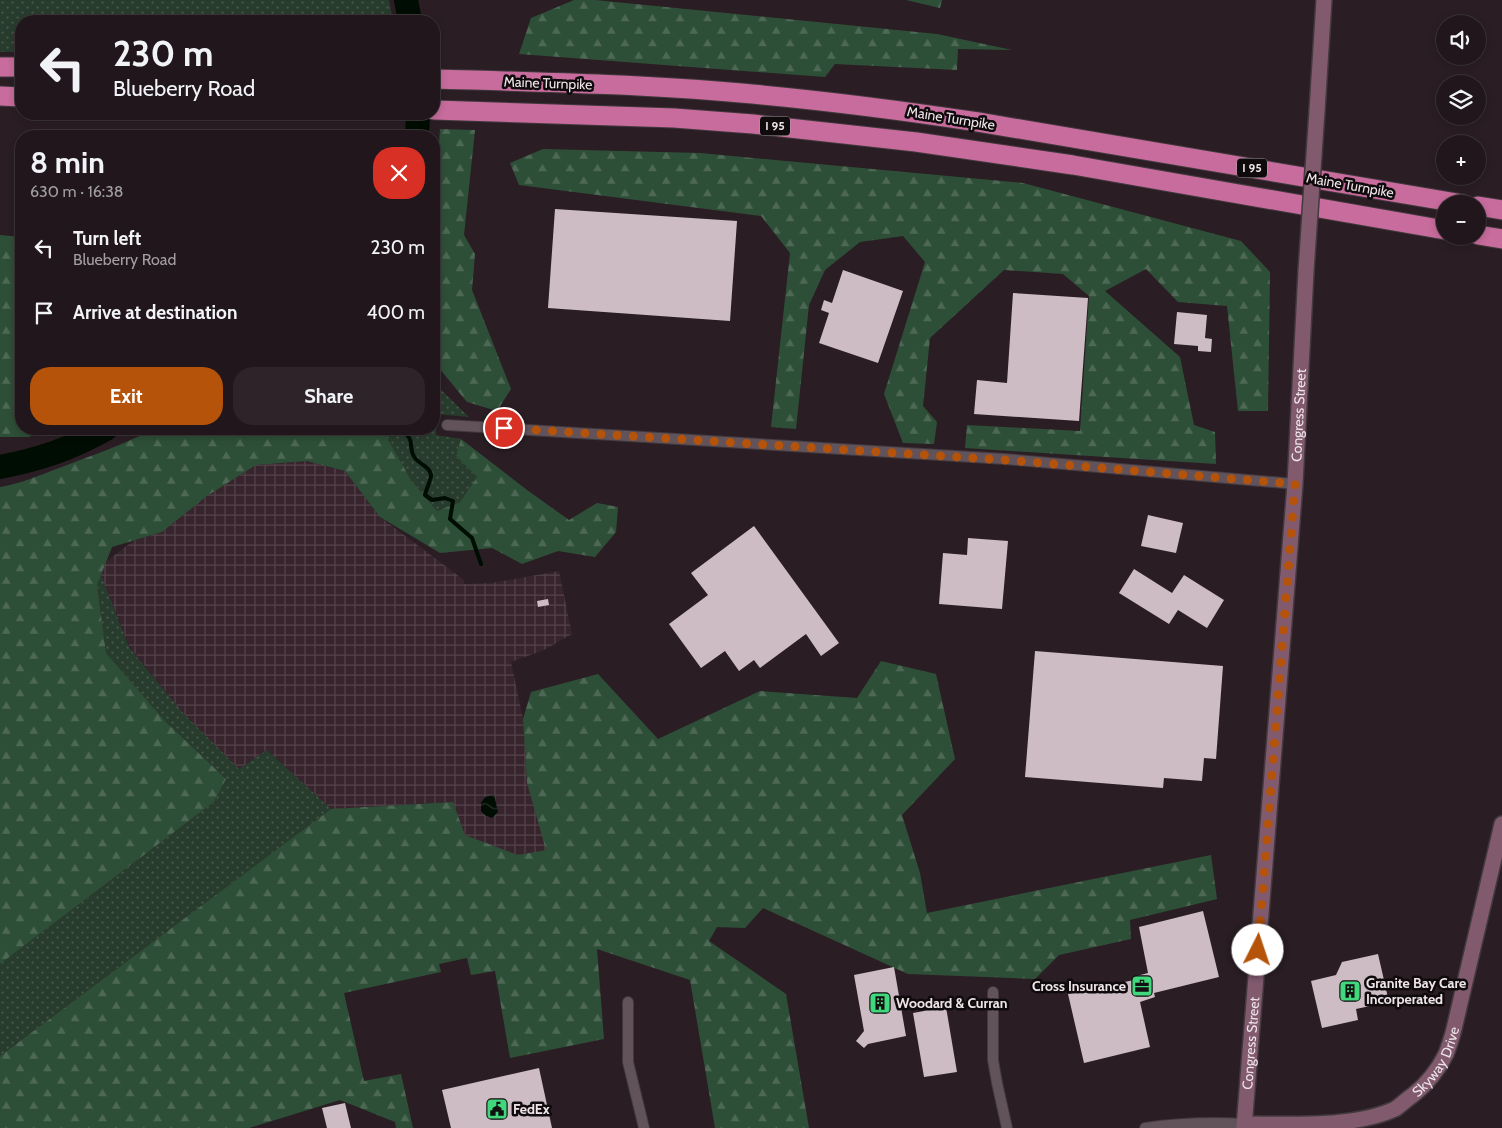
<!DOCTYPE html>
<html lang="en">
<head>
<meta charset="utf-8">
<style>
  body { margin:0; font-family:Cabin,sans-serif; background:#2d2328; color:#f1f3f6; height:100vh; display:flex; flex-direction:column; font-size:19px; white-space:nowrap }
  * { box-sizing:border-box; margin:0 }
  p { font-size:16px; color:#a29fa3 }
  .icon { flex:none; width:28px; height:28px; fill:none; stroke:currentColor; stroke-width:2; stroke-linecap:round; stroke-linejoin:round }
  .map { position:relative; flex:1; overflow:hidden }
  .side { position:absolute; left:15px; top:130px; width:425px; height:305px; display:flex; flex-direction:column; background:#20161b; border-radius:20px; box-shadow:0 2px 8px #0003,0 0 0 1px #3d353a }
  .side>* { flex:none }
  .hud { position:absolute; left:15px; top:15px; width:425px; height:105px; border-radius:20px; box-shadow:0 2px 8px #0003,0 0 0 1px #3d353a; background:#20161b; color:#f1f3f6; overflow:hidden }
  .fabs { position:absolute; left:1436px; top:15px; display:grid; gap:10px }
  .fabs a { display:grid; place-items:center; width:50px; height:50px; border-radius:50%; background:#20161b; box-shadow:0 2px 8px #0003,0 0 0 1px #3d353a; font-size:25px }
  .pin { position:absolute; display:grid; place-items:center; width:42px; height:42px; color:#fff; margin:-21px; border:2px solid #fff; border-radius:50%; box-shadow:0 1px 5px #0007 }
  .me { position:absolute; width:55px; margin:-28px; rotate:4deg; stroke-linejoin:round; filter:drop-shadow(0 0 4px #0008) }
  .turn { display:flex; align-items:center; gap:18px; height:105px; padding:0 15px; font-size:22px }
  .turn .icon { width:65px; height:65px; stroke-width:2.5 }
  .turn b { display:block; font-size:35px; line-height:42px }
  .round { display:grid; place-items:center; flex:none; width:52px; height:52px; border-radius:20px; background:#2d2328 }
  .head { display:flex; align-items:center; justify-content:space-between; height:85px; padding:0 15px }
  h1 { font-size:30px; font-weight:800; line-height:38px }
  .cta { display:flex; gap:10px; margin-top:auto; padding:10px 15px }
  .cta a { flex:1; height:58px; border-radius:20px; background:#b45309; color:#fff; font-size:20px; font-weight:800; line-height:58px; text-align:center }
  .cta a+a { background:#2d2328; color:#f1f3f6 }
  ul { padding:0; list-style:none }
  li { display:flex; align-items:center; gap:15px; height:65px; padding:0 15px }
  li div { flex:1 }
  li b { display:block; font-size:19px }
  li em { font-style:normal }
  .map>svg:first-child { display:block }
  .industrial { fill:url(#industrial-grid) }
  .grass { fill:url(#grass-dots) }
  .forest { fill:url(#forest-firs) }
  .water { fill:url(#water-waves) }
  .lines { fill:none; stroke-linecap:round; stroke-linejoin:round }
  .stream { stroke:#000d02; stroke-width:4 }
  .river { stroke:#000d02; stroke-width:24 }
  .building { fill:#cdbcc4 }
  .minor-casing { stroke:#42393d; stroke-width:12 }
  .secondary-casing { stroke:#42393d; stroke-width:18 }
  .motorway-casing { stroke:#42393d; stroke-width:21 }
  .minor { stroke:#62535a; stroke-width:10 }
  .secondary { stroke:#815a6e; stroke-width:15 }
  .motorway { stroke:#c86c9d; stroke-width:19 }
  .secondary-bridge-casing { stroke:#42393d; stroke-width:18; stroke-linecap:butt }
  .secondary-bridge { stroke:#815a6e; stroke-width:15 }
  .route { stroke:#b45309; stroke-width:9; stroke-dasharray:0 16.2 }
  .labels { text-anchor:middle; stroke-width:5; stroke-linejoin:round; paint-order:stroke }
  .shield { fill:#0f0a0c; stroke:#aba3a7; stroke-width:1 }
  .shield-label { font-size:12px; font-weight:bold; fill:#eee5e9 }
  .street-label { font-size:14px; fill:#eee5e9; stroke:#0f0a0c }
  .poi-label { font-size:14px; font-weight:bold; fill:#eee5e9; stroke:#0f0a0c; text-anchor:start }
</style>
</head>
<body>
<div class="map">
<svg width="1502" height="1128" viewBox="0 0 1502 1128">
  <defs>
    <pattern id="industrial-grid" width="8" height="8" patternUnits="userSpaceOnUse" patternTransform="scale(1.25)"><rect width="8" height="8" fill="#37242d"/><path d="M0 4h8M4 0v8" fill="none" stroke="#54444b"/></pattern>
    <pattern id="grass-dots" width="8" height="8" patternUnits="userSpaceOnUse" patternTransform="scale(1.25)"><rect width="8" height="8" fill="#283c2d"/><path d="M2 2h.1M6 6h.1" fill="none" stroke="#48584b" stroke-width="1.8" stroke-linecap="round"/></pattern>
    <pattern id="forest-firs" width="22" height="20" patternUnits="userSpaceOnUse" patternTransform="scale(1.25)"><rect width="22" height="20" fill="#2e4f37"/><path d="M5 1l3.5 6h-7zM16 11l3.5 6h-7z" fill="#4d6854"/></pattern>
    <pattern id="water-waves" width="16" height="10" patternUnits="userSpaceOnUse" patternTransform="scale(1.25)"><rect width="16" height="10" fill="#000d02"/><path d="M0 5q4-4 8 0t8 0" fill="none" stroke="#263027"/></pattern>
  </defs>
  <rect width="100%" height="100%" fill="#2a1e24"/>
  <path class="industrial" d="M307,461L345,471L380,517L464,580V584L492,583L559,571L572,634L544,650L511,662L523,719L527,783L547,850L518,855L465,835L453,802L331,809L267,750L239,770L183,713L129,646L98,568L133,541L162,532L207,496L256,465Z"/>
  <path class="grass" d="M0,0H389L393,21H21V52H0Z
    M434,383L469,417L437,414L436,435L461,439L456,456L477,477L460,502L437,511L411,480L382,429H434Z
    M101,575L129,647L183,713L239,769L267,750L331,809L0,1056V964L214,802L226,779L165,721L106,653L97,585Z"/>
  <path class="forest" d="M574,0H595L937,34L1012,50L958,49L957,70L835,64L825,77L519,54L531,18Z
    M906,0H942L940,8Z
    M440,129L475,130L464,235L475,254L472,290L511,389L497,411L467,402L439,368L434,346V306L440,277L434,273V186L437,172Z
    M543,149L700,153L1023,183L1241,241L1270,272L1268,411H1238L1227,306L1178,302L1146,269L1105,291L1180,357L1194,425L1215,432L1216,464L965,448L967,425L1080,431L1089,296L1063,274L1004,270L930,338L923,406L937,422L934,444L903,443L884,394L925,262L903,236L860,242L825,270L809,305L796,429L771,427L790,253L761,216L519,185L510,163Z
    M0,235L21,237V429H45L29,437H0Z
    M154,429H382L411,480L437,511L460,502L477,477L456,456L461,439L527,490L569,520L597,503L618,507L616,532L595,557L558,551L522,564L492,548L440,553L380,517L345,471L307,461L256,465L207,496L162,532L112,547L97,585L106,653L165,721L226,779L214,802L0,964V487C21,484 42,474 62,467C93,455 125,444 154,429Z
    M881,661L936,674L955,759L902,815L920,873L927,913L1211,855L1217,899L1130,920L1131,939L1059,955L1035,979L908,974L763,908L745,928L717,927L709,941L786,994L809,1128H715L690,980L597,949L604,1039L510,1058L495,971L471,975L467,958L439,964L441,972L344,993L364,1081L401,1074L413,1128H396L395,1122L340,1100L249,1128H0V1056L331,809L453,802L465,835L518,855L546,850L527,783L523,719L531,692L598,674L658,739L760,691L857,698Z"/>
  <path class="water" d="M494,795L498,812L492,818L486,816L481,811V803L485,797Z"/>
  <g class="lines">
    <path class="stream" d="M398,429C419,440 406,446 415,458C419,464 431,467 431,476C430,482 426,490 425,495L432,500L445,498L453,501L450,519L472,538L481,564"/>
    <path class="river" d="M406,0L410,21
      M417,136L418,114
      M0,467C41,459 70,449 106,429"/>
  </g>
  <path class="building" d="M555,209L737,221L730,321L548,308Z
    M843,270L903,291L878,363L819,343L829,313L821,310L824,300L832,303Z
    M434,277L439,278L434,296Z
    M1013,293L1088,298L1079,421L974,414L977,380L1007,383Z
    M1177,312L1207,315L1205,338L1212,339L1211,352L1198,351V346L1174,344Z
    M1148,515L1183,523L1176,553L1141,546Z
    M754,526L839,643L821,656L806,634L760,668L754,660L739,671L725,651L701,668L669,624L708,595L691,573Z
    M968,538L1008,541L1002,609L939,604L943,553L967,555Z
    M1134,569L1172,593L1184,575L1224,600L1207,628L1178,610L1169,624L1119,593Z
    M548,599L549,605L538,607L537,601Z
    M1035,651L1223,666L1216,759L1204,758L1202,781L1164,778L1163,788L1025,777Z
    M1203,911L1219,977L1154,993L1155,997L1140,1002L1150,1047L1084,1063L1068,994L1134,980L1133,977L1148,973L1139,927Z
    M1378,954L1389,1002L1356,1009L1358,1020L1322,1028L1311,981L1336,975L1342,962Z
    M894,967L906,1036L868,1044L864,1048L856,1041L864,1031L854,975Z
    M946,1007L957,1072L924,1077L913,1013Z
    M539,1068L552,1128H451L442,1090Z
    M345,1103L351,1128H327L322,1108Z"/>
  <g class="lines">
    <g class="minor-casing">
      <path id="minor" d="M447,425L1005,459L1295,484
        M993,992V1060L997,1083L1007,1128
        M628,1002V1062L644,1128
        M1145,1128C1179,1123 1211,1122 1245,1124"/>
    </g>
    <g class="secondary-casing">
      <g id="secondary">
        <path d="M1317,111L1324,0"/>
        <path id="s1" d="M1245,1124C1291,1124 1353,1128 1395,1109C1401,1105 1407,1099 1413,1095C1427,1084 1438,1070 1446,1054C1449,1046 1452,1037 1454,1029L1502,824"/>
        <path id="s2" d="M1244,1128L1295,484L1306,271"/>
      </g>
    </g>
    <g class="motorway-casing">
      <path id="motorway" d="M0,67H21
        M434,79C536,82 639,84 741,93C820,100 899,110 978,122L1463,204
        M0,96L21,97
        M434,110L674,118L753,124L916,142L1073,165L1445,230
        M1478,206L1502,210
        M1478,235L1502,239"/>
    </g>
    <use href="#minor" class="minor"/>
    <use href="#secondary" class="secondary"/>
    <use href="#motorway" class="motorway"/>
    <g class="secondary-bridge-casing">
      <path id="secondary-bridge" d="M1306,271L1317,111"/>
    </g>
    <use href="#secondary-bridge" class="secondary-bridge"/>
  </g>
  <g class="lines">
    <path class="route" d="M504,428L1005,460L1295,484L1258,950"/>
  </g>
  <defs>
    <g id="office-square" transform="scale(1.125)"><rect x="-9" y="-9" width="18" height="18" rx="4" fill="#41d77c" stroke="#0f0a0c"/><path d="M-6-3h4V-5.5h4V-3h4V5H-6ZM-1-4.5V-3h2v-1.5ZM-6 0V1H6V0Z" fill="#111"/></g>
    <g id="building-square" transform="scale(1.125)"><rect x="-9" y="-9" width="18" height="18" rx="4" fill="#41d77c" stroke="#0f0a0c"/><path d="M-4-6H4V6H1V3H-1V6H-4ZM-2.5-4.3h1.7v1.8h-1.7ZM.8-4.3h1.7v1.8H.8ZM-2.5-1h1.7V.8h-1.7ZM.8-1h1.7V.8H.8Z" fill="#111"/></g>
    <g id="civic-square" transform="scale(1.125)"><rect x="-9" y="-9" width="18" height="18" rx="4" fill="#41d77c" stroke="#0f0a0c"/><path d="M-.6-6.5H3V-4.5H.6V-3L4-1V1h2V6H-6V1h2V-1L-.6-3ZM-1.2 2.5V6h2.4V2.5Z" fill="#111"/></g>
  </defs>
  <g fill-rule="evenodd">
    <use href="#office-square" x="1142" y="986"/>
    <use href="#building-square" x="1350" y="991"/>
    <use href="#building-square" x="880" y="1003"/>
    <use href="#civic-square" x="497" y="1109"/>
  </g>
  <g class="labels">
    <g class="shield">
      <rect x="760" y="116.5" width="30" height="19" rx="4"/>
      <rect x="1237" y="158.5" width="30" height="19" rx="4"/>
    </g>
    <g class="shield-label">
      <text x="775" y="130">I 95</text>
      <text x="1252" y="172">I 95</text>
    </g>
    <g class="street-label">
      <text transform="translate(548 83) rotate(2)" y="5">Maine Turnpike</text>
      <text transform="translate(951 118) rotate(9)" y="5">Maine Turnpike</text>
      <text transform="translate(1350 185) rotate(10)" y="5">Maine Turnpike</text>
      <text dy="5" stroke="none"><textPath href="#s2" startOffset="715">Congress Street</textPath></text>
      <text dy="5" stroke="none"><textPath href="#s2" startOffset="85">Congress Street</textPath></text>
      <text dy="5" stroke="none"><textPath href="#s1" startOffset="216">Skyway Drive</textPath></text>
    </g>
    <g class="poi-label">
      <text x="1366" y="988">Granite Bay Care<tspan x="1366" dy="16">Incorperated</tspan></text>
      <text x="1126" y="991" text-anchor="end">Cross Insurance</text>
      <text x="896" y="1008">Woodard &amp; Curran</text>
      <text x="513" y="1114">FedEx</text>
    </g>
  </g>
</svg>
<div class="fabs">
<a><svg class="icon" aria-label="sound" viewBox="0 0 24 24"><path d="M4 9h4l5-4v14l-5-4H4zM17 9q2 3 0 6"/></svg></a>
<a><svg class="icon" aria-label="layers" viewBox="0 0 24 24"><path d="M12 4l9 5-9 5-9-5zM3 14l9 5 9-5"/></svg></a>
<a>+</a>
<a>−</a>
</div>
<div class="pin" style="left:504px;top:428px;background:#d93025"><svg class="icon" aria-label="arrive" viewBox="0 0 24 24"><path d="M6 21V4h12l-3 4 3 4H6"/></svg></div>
<svg class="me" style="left:1258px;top:950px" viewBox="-20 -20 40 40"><circle r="19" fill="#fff"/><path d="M0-13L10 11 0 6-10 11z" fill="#b45309"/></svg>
<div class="hud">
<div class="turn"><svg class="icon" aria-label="left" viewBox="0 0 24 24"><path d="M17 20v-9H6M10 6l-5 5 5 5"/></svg><div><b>230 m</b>Blueberry Road</div></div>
</div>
<section class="side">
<div class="head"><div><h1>8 min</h1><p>630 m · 16:38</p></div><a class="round" style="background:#d93025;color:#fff"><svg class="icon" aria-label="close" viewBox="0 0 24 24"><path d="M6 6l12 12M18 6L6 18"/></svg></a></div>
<ul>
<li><svg class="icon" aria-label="left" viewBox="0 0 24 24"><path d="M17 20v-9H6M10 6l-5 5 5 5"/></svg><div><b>Turn left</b><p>Blueberry Road</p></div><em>230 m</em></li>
<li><svg class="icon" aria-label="arrive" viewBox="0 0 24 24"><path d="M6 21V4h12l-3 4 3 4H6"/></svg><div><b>Arrive at destination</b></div><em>400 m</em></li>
</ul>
<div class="cta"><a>Exit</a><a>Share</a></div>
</section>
</div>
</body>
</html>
